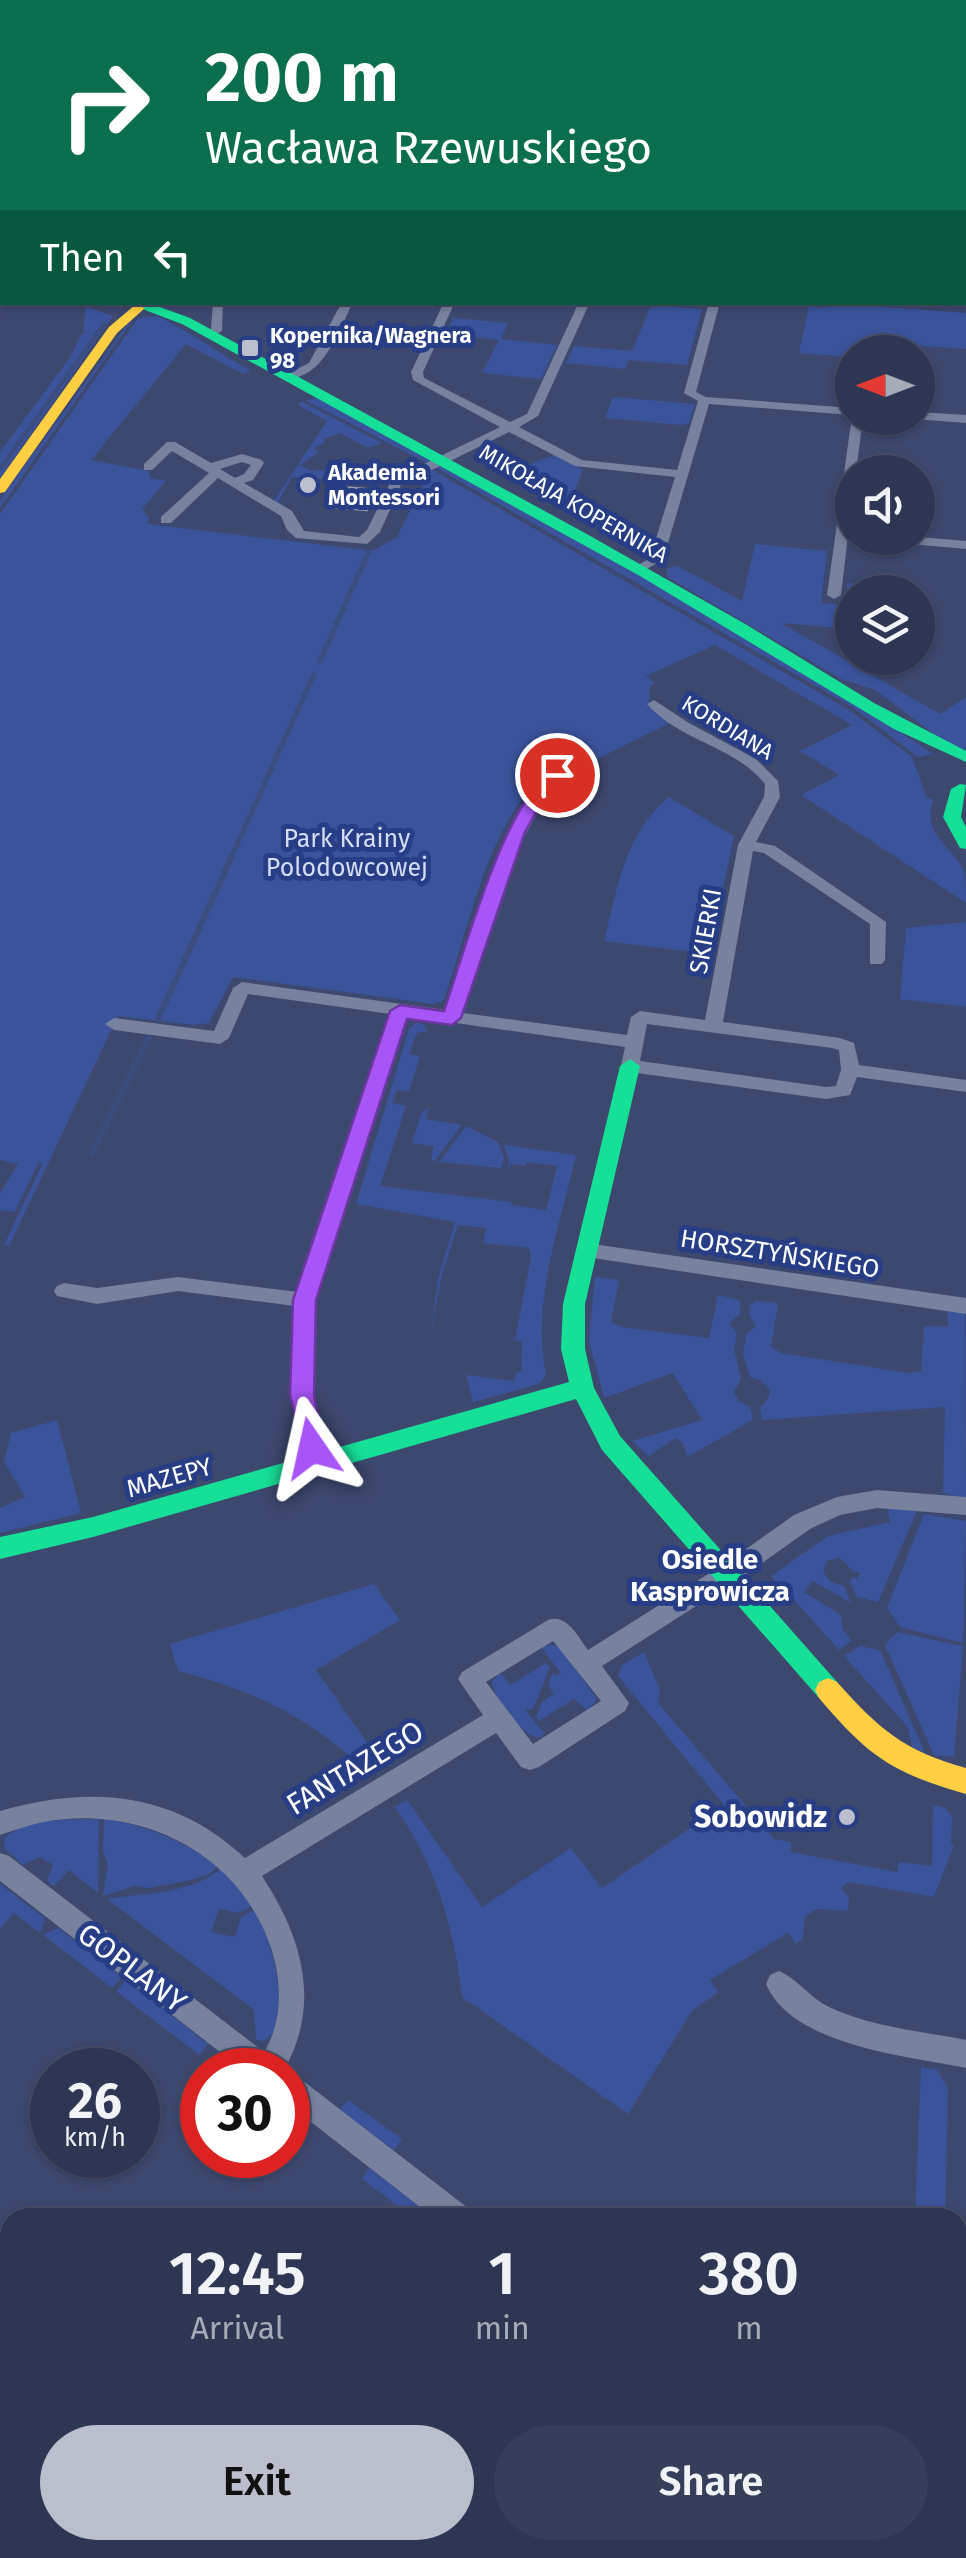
<!DOCTYPE html>
<html lang="en">
<head>
<meta charset="utf-8">
<style>
  body { margin:0; font-family:"Fira Sans",sans-serif; background:#363e5a; color:#f1f3f6; height:100vh; display:flex; flex-direction:column; font-size:38px; white-space:nowrap }
  * { box-sizing:border-box; margin:0 }
  p { font-size:32px; color:#a7abb8 }
  .icon { flex:none; width:55px; height:55px; fill:none; stroke:currentColor; stroke-width:2; stroke-linecap:round; stroke-linejoin:round }
  .map { position:relative; flex:1; overflow:hidden }
  .sheet { position:absolute; left:0px; top:2208px; width:968px; height:352px; display:flex; flex-direction:column; background:#2e3653; border-radius:30px 30px 0 0; box-shadow:0 2px 8px #0004,0 0 0 2px #49506a }
  .sheet>* { flex:none }
  .guide { position:absolute; left:0px; top:0px; width:968px; height:305px; box-shadow:0 2px 8px #0004,0 0 0 2px #49506a; background:#0b6e4f; color:#fff; overflow:hidden }
  .needle { width:65px; rotate:270deg }
  .buttons { position:absolute; left:835px; top:335px; display:grid; gap:20px }
  .buttons a { display:grid; place-items:center; width:100px; height:100px; border-radius:50%; background:#2e3653; box-shadow:0 2px 8px #0004,0 0 0 2px #49506a; font-size:50px }
  .speed { position:absolute; left:30px; top:2048px; display:flex; gap:20px; font-size:50px; font-weight:700; text-align:center }
  .speed>* { display:grid; place-content:center; width:130px; height:130px; border-radius:50%; background:#2e3653; box-shadow:0 2px 8px #0004,0 0 0 2px #49506a; line-height:1 }
  .speed small { font-size:25px; font-weight:400 }
  .speed .limit { border:15px solid #d22; background:#fff; color:#111 }
  .pin { position:absolute; display:grid; place-items:center; width:85px; height:85px; color:#fff; margin:-42px; border:5px solid #fff; border-radius:50%; box-shadow:0 2px 10px #0007 }
  .me { position:absolute; width:110px; margin:-55px; rotate:349deg; stroke-linejoin:round; filter:drop-shadow(0 0 8px #0008) }
  .turn { display:flex; align-items:center; gap:35px; height:210px; padding:0 40px; font-size:45px }
  .turn .icon { width:130px; height:130px; stroke-width:2.5 }
  .turn b { display:block; font-size:70px; line-height:85px }
  .then { display:flex; align-items:center; height:95px; padding:0 40px; background:#0003; gap:20px; font-size:38px }
  .eta { display:flex; justify-content:space-evenly; align-items:center; height:170px; text-align:center }
  .eta b { font-size:60px; font-weight:600; line-height:70px }
  .button { display:flex; gap:20px; margin-top:auto; padding:20px 40px }
  .button a { flex:1; height:115px; border-radius:60px; background:#bbbfcd; color:#111; font-size:40px; font-weight:600; line-height:115px; text-align:center }
  .button a+a { background:#363e5a; color:#f1f3f6 }
  .map>svg:first-child { display:block }
  .green { fill:#3b539b }
  .lines { fill:none; stroke-linecap:round; stroke-linejoin:round }
  .stream-far3 { stroke:#3b4c7f; stroke-width:2.5 }
  .stream-far2 { stroke:#3b4c7f; stroke-width:4 }
  .stream-far1 { stroke:#3b4c7f; stroke-width:5 }
  .stream { stroke:#3b4c7f; stroke-width:6 }
  .building { fill:#586180; stroke:#979db3; stroke-width:2.5 }
  .street { fill:#78819d; fill-rule:evenodd }
  .fast { fill:#16e098; fill-rule:evenodd }
  .slow { fill:#ffcf43; fill-rule:evenodd }
  .jam { fill:#f24e42; fill-rule:evenodd }
  .route { fill:#a855f7; stroke:#6d37a1; stroke-width:2.5 }
  .poi-dot { fill:#bbbfcd; stroke:#273d85; stroke-width:4 }
  .labels { text-anchor:middle; stroke-width:10; stroke-linejoin:round; paint-order:stroke }
  .far-poi-label { font-size:22px; font-weight:bold; fill:#fff; stroke:#273d85; text-anchor:start }
  .far-street-label { font-size:22px; fill:#fff; stroke:#273d85 }
  .park-label { font-size:25px; fill:#d5ddf6; stroke:#273d85 }
  .street-label { font-size:25px; fill:#fff; stroke:#273d85 }
  .neighbourhood-label { font-size:28px; font-weight:bold; fill:#fff; stroke:#273d85 }
  .near-street-label { font-size:30px; fill:#fff; stroke:#273d85 }
  .near-poi-label { font-size:30px; font-weight:bold; fill:#fff; stroke:#273d85; text-anchor:end }
</style>
</head>
<body>
<div class="map">
<svg width="966" height="2558" viewBox="0 0 966 2558">
  <rect width="100%" height="100%" fill="#3d486f"/>
  <path class="green" d="M828,303L966,313V349L897,344L896,352H852V357L799,353L809,306L825,308Z
    M651,305L702,309L687,365L629,360L625,369L566,363L574,346L632,351Z
    M86,307L113,316L0,478V452L71,356L82,333L88,332L83,331Z
    M157,316C191,332 215,351 251,371L243,374L186,344L91,460L149,471L150,478L166,481L142,509L149,518L147,524L373,551L397,537L431,469L849,710L912,757L926,796L933,800C922,836 950,843 964,871C966,879 966,894 966,903L801,795L839,775L800,751L852,725L715,645L646,676L655,683L650,686L649,704L670,723L601,757L571,780L545,771C486,830 470,923 444,1000L434,1004L233,977L209,1023L194,1025L118,1016L9,1246L4,1245L43,1163L39,1162L15,1212L0,1210V1193L18,1164L0,1160V514L138,318Z
    M132,318H134L0,508V500Z
    M453,318L508,323L501,339L557,345L541,379L482,373L499,340L446,334Z
    M613,397L695,404L689,423L682,425L605,418Z
    M319,398L431,458L430,461L427,463L305,400Z
    M301,401L382,443L368,448L340,433L324,439V444L313,448L319,452L300,465L311,471L326,470L321,479L292,477L278,502L292,511L288,513L273,502L327,421L298,405Z
    M554,455L583,470L569,504L510,472Z
    M448,466L821,679L933,754L918,757L854,708L435,467Z
    M755,544L827,551L821,603L847,605V583L921,590L918,635V592H852V629L781,623L940,714L966,697V751L945,742L875,690L841,679L667,577V568L678,566L742,601Z
    M669,797L734,836L709,954L604,941C618,887 624,834 669,797Z
    M966,922V1007L900,999L906,928Z
    M416,1023L424,1024L427,1031L417,1033L409,1054L420,1056L409,1091L397,1090L392,1103L406,1106L380,1186L512,1202L511,1205L546,1210L557,1166L527,1162L526,1166L511,1164L507,1169L509,1161L504,1145L576,1155C560,1226 531,1302 546,1375L539,1384L473,1402L466,1375L514,1381L516,1373L521,1372L522,1342L515,1340L531,1257L529,1248L483,1243L486,1228L458,1225L442,1274L431,1333L438,1279L455,1222L356,1204L409,1029Z
    M429,1107L426,1119L462,1125L434,1162L431,1158L434,1146L412,1143L421,1114Z
    M466,1126L498,1142L504,1158L501,1168L439,1162Z
    M595,1277L619,1280L611,1322L622,1327L709,1338L718,1295L740,1300V1314L729,1323L737,1333L734,1350L741,1379L734,1392L739,1401L750,1407L753,1420L687,1457L683,1443L675,1438L649,1456L632,1441L702,1420L673,1373L604,1398L589,1341Z
    M756,1301L778,1303L771,1347L781,1353L909,1373L921,1371L924,1326L948,1327L947,1311L965,1313L966,1498L943,1493L945,1407L762,1420L760,1408L769,1397L770,1390L760,1380L750,1377L743,1353L746,1334L756,1326L749,1315L750,1305Z
    M57,1420L81,1513L0,1533V1508L25,1497L4,1462L11,1433Z
    M887,1508H918L878,1602L857,1597L850,1582L853,1576L857,1580L860,1572H854L840,1558L827,1561L823,1572L831,1582L844,1586L851,1603L813,1581L804,1592L841,1615L843,1630L852,1641L839,1650L787,1592L769,1597L764,1591L777,1584L771,1576L828,1536L890,1522Z
    M924,1514L966,1521L963,1643L900,1627L887,1608Z
    M374,1584L400,1620L316,1670L383,1765L369,1774C313,1719 253,1690 178,1671L170,1644Z
    M897,1632L963,1646L954,1757L934,1755L885,1645Z
    M553,1645L560,1648L597,1699L588,1711L574,1699L539,1721L536,1717L542,1702L554,1694L548,1685L553,1673L556,1676L561,1673L541,1647Z
    M860,1646L880,1650L925,1753L912,1747L908,1727L844,1656Z
    M644,1652L660,1690L658,1703L774,1839L791,1842V1852L897,1872L899,1862L932,1866L933,1805L946,1808L952,1817L951,1844L954,1845L934,1897L848,1882L841,1888L849,1898L848,1911L816,1909L805,1917L803,1938L796,1944L788,1933L710,1980L718,1992L692,2011L628,2114L462,1997C454,1927 436,1865 395,1807L407,1800L482,1907L571,1848L602,1888L724,1805L618,1676L622,1665Z
    M546,1663L550,1667L533,1709L525,1710L544,1733L540,1738C520,1735 493,1700 492,1681L501,1673L510,1685Z
    M99,1819L98,1893L69,1870L54,1886L47,1881L53,1865L40,1857L23,1865L4,1848L5,1838C25,1817 72,1820 99,1819Z
    M104,1819C148,1825 181,1841 219,1865L209,1874L191,1880L149,1888L134,1886L103,1896L108,1864L103,1851Z
    M222,1868L253,1905L239,1913L219,1909L211,1932L235,1937L241,1917L255,1909C274,1950 285,1988 274,2033L264,2041L256,2040L254,2010L107,1899C147,1892 190,1895 222,1868Z
    M0,1884L45,1918L40,1933L14,1913L0,1929Z
    M58,1928L122,1977L112,1988L43,1935Z
    M126,1980L208,2044L199,2055L116,1991Z
    M921,2067L937,2070L948,2088L945,2217H915Z
    M348,2100L402,2139L394,2150L340,2110Z
    M369,2168L428,2213L424,2217H412L362,2179Z"/>
  <g class="lines">
    <path class="stream-far3" d="M267,0L271,2
      M0,1L9,0
      M556,2L601,0"/>
    <path class="stream-far2" d="M0,469L104,324"/>
    <path class="stream-far1" d="M320,661L368,553
      M231,858L314,674"/>
    <path class="stream" d="M158,1019L232,856
      M92,1153L149,1037"/>
  </g>
  <path class="building" d="M341,487L377,490L367,510L330,507Z"/>
  <g class="lines">
    <path class="street" d="M0,57L2,58V62L0,63Z
      M965,95H966V101H965Z
      M965,121H966V128H965Z
      M0,140H2V146H0Z
      M965,178H966V184H965Z
      M965,221H966V227H965Z
      M213,302H223L222,331L210,337L204,334L211,329Z
      M342,302H353C338,332 324,379 285,379V375L309,363Z
      M444,302H455L423,372L424,378L510,422L527,414L579,302H590L538,416L519,427L582,460L677,470L698,401L684,393L709,302H720L696,392L706,397L852,408V415L709,404L663,560L639,573L632,569L650,558L675,477L575,466L509,432L434,469L404,478L380,532L367,544L296,538L287,530L281,516L218,478L171,523H161V517L209,473L172,451L152,470H144V464L167,442H175L211,463L242,454L262,460L264,463L253,480L244,483L292,511L304,531L359,537L367,530L395,473L426,463L500,427L413,380L411,372ZM242,462L251,465L244,474L235,478L220,469Z
      M918,412L966,415V423L914,419Z
      M852,416L863,418L856,472H852V502L841,595L834,599L827,595Z
      M918,537L966,541V549L890,542L883,538Z
      M654,700L689,723L756,759L778,781L780,797L756,842L775,846L886,922L885,960L882,964H870V924L764,853L753,851L723,1022L840,1038L854,1043L859,1065L966,1080V1092L857,1077L850,1095L826,1099L630,1072L621,1066L625,1047L407,1016L315,1300L313,1395L328,1462L325,1468L317,1471L309,1468L306,1462L291,1395L295,1306L178,1291L97,1304L57,1296L54,1291L57,1286L64,1283L97,1288L178,1277L298,1292L390,1014L248,994L229,1038L220,1044L114,1030L105,1024L114,1018L214,1031L233,988L242,982L446,1010C475,927 492,840 552,772H562L565,775L544,800L514,856L463,1013L627,1035L631,1017L640,1011L705,1020L738,845L764,797L765,784C735,746 679,741 647,704ZM647,1024L832,1048L839,1050L841,1070L836,1086L826,1087L640,1061Z
      M586,1243L966,1298V1314L586,1257L576,1250Z
      M877,1490L966,1497V1515L877,1508L840,1515L810,1529L748,1573L602,1666L629,1703L625,1711L539,1767L530,1770L521,1767L496,1733L262,1876C302,1937 322,2003 284,2070H243L0,1881V1853L9,1856L264,2052C283,2021 282,1982 271,1948C240,1854 141,1804 44,1822C29,1825 15,1830 0,1835V1811C91,1785 173,1791 245,1858L483,1715L458,1679L462,1672L548,1620C567,1613 578,1637 588,1650L732,1559L794,1515L837,1497ZM553,1641L601,1701L533,1744L486,1682Z
      M779,1971C798,1979 810,1998 829,2007C871,2027 921,2031 966,2040V2068C908,2056 792,2046 766,1984L770,1975Z
      M288,2073L298,2077L468,2208L472,2218H434L288,2104Z
      M958,2425L966,2426V2456L958,2455Z"/>
    <path class="fast" d="M0,214H2V221H0Z
      M149,303L190,318L585,533L747,625L874,703L966,751V762L894,729L640,576L182,324L145,310L143,307Z
      M960,784L966,785L961,817L966,827V849L960,848L943,817L951,789Z
      M630,1059L640,1066L585,1304V1349L594,1388L620,1436L837,1682L841,1690L837,1698L828,1702L819,1698L602,1450L576,1399L93,1537L0,1559V1537L93,1517L569,1382L561,1349L563,1304L620,1066Z
      M966,2452V2558H945V2550H958V2455Z
      M0,2479L10,2484V2523L0,2519Z"/>
    <path class="slow" d="M135,305L145,308L117,333L5,492L0,493V479L109,327Z
      M828,1678L837,1682C879,1729 904,1751 966,1768V1794C892,1773 868,1756 819,1698L815,1690L819,1682Z"/>
    <path class="jam" d="M45,2550H87L90,2558H48Z"/>
  </g>
  <path class="route" d="M557,770L566,775L546,795L525,832L461,1018L452,1025L407,1019L316,1300L314,1395L325,1448L321,1454H304L290,1395L293,1300L390,1011L400,1005L444,1011C462,960 508,787 557,770Z"/>
  <g class="poi-dot">
    <rect x="240" y="338" width="20" height="20" rx="5"/>
    <circle cx="308" cy="485" r="10"/>
    <circle cx="847" cy="1817" r="10"/>
  </g>
  <g class="labels">
    <g class="far-poi-label">
      <text x="270" y="343">Kopernika/Wagnera<tspan x="270" dy="25">98</tspan></text>
      <text x="328" y="480">Akademia<tspan x="328" dy="25">Montessori</tspan></text>
    </g>
    <g class="far-street-label">
      <text transform="translate(574 503) rotate(30)" y="8">MIKOŁAJA KOPERNIKA</text>
      <text transform="translate(728 727) rotate(31)" y="8">KORDIANA</text>
    </g>
    <g class="park-label">
      <text x="347" y="847">Park Krainy<tspan x="347" dy="29">Polodowcowej</tspan></text>
    </g>
    <g class="street-label">
      <text transform="translate(705 931) rotate(-80)" y="9">SKIERKI</text>
      <text transform="translate(780 1253) rotate(9)" y="9">HORSZTYŃSKIEGO</text>
      <text transform="translate(169 1477) rotate(-16)" y="9">MAZEPY</text>
    </g>
    <g class="neighbourhood-label">
      <text x="710" y="1569">Osiedle<tspan x="710" dy="32">Kasprowicza</tspan></text>
    </g>
    <g class="near-street-label">
      <text transform="translate(355 1768) rotate(-31)" y="10">FANTAZEGO</text>
      <text transform="translate(132 1968) rotate(37)" y="10">GOPLANY</text>
    </g>
    <g class="near-poi-label">
      <text x="827" y="1827">Sobowidz</text>
    </g>
  </g>
</svg>
<div class="buttons">
<a><svg class="needle" viewBox="-14 -14 28 28"><path d="M0-13l5 13h-10z" fill="#e53935"/><path d="M0 13l5-13h-10z" fill="#a7abb8"/></svg></a>
<a><svg class="icon" aria-label="sound" viewBox="0 0 24 24"><path d="M4 9h4l5-4v14l-5-4H4zM17 9q2 3 0 6"/></svg></a>
<a><svg class="icon" aria-label="layers" viewBox="0 0 24 24"><path d="M12 4l9 5-9 5-9-5zM3 14l9 5 9-5"/></svg></a>
</div>
<div class="speed"><div>26<small>km/h</small></div><div class="limit">30</div></div>
<div class="pin" style="left:557px;top:775px;background:#d93025"><svg class="icon" aria-label="arrive" viewBox="0 0 24 24"><path d="M6 21V4h12l-3 4 3 4H6"/></svg></div>
<svg class="me" style="left:312px;top:1448px" viewBox="-20 -20 40 40"><path d="M0-17L14 15 0 8-14 15z" fill="#a855f7" stroke="#fff" stroke-width="4"/></svg>
<div class="guide">
<div class="turn"><svg class="icon" aria-label="right" viewBox="0 0 24 24"><path d="M7 20v-9h11M14 6l5 5-5 5"/></svg><div><b>200 m</b>Wacława Rzewuskiego</div></div>
<div class="then">Then<svg class="icon" aria-label="left" viewBox="0 0 24 24"><path d="M17 20v-9H6M10 6l-5 5 5 5"/></svg></div>
</div>
<section class="sheet">
<div class="eta">
<div><b>12:45</b><p>Arrival</p></div>
<div><b>1</b><p>min</p></div>
<div><b>380</b><p>m</p></div>
</div>
<div class="button"><a>Exit</a><a>Share</a></div>
</section>
</div>
</body>
</html>
